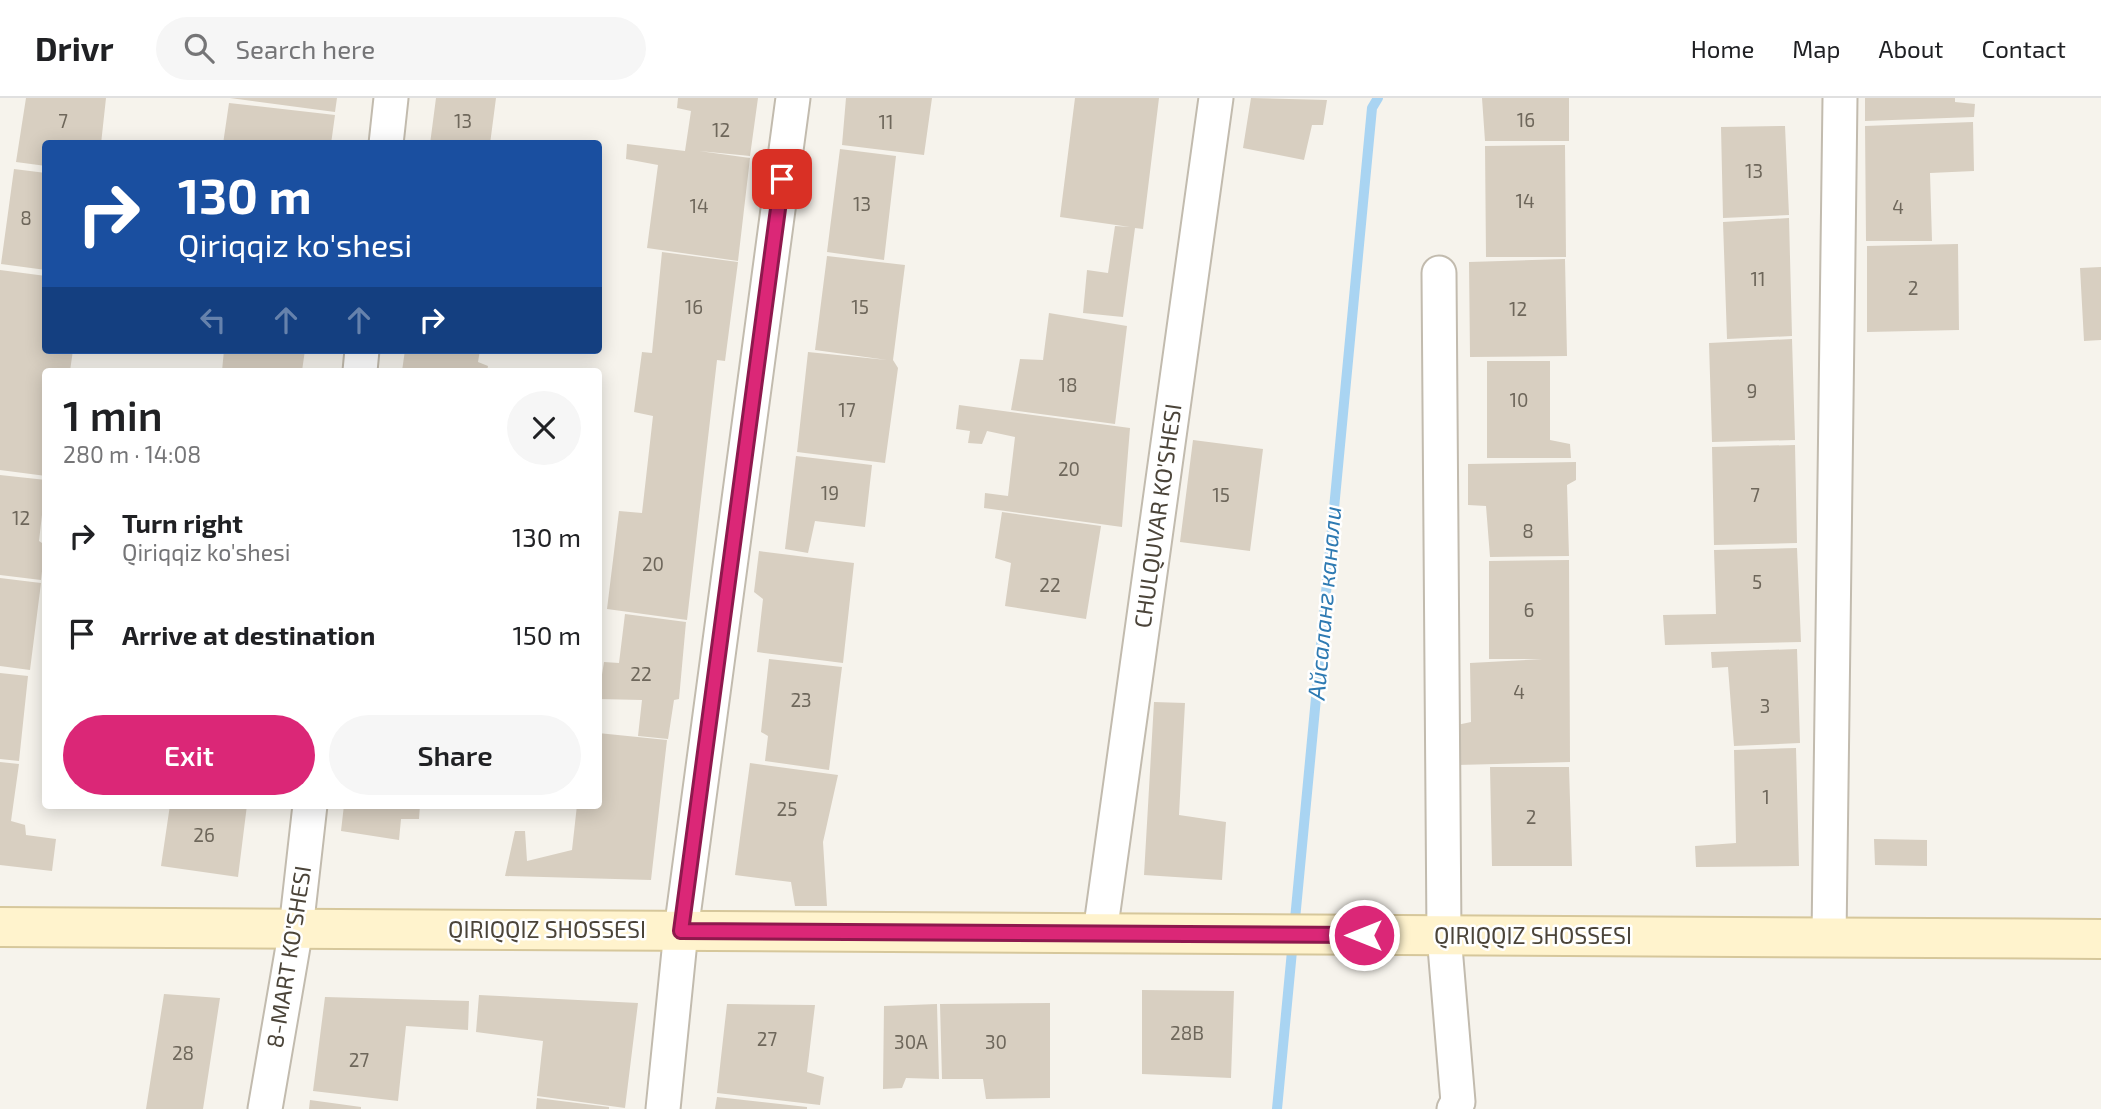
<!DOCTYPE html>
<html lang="en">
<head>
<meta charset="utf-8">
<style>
  body { margin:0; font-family:"Exo 2",sans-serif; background:#f6f6f6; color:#202124; height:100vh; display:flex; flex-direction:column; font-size:26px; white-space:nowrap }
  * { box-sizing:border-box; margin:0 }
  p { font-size:23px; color:#757577 }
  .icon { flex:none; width:38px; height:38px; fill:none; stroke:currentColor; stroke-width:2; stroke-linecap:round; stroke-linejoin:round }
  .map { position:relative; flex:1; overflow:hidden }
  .panel { position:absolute; left:42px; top:270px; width:560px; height:441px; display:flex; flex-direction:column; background:#fff; border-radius:7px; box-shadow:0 4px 18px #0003 }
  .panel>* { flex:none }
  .hud { position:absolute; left:42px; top:42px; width:560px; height:214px; border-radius:7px; box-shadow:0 4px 18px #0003; background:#1a4fa0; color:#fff; overflow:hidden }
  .pin { position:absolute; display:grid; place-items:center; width:60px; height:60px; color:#fff; margin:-30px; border-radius:14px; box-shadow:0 4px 10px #0006 }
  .me { position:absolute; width:77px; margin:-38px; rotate:270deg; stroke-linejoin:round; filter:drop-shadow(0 0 5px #0008) }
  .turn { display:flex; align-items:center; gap:24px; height:147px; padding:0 21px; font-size:32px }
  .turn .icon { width:91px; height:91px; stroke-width:2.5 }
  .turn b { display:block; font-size:49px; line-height:60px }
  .lanes { display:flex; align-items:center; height:66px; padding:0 21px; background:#0003; justify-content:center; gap:35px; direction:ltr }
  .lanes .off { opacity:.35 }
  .round { display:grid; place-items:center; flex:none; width:74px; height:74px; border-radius:37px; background:#f6f6f6 }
  .overview { display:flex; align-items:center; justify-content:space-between; height:119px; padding:0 21px }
  h1 { font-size:42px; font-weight:600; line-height:52px }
  .action { display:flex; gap:14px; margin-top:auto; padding:14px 21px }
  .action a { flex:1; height:80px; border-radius:42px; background:#db2777; color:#fff; font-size:28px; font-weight:600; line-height:80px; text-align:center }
  .action a+a { background:#f6f6f6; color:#202124 }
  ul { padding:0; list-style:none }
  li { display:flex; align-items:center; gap:21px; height:98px; padding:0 21px }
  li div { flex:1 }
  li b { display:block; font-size:26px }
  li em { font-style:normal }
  header { display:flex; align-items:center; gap:42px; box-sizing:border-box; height:98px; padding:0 35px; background:#fff; border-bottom:2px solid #e0e0e0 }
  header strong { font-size:33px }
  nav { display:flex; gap:38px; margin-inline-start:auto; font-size:24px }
  .search { width:490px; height:63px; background:#f6f6f6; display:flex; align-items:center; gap:18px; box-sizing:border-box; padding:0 24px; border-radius:38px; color:#757577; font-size:26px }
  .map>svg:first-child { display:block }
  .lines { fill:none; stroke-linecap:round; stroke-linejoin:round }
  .stream { stroke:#a9d4f2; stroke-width:10 }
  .building { fill:#d8cfc1 }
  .minor-casing { stroke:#c2bbae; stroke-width:37 }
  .secondary-casing { stroke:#d6c79b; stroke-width:42 }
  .minor { stroke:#fff; stroke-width:33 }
  .secondary { stroke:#fff3cd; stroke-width:38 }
  .route-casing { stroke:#8e194d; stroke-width:18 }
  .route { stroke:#db2777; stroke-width:12 }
  .labels { text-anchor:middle; stroke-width:5; stroke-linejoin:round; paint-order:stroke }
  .number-label { font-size:19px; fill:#6e675b }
  .street-label { font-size:23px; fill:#4b4439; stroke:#fff }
  .water-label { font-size:24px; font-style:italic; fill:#2e7ab2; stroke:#fff }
</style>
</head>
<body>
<header>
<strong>Drivr</strong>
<div class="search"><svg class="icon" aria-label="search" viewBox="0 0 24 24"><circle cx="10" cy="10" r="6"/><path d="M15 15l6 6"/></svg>Search here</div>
<nav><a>Home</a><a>Map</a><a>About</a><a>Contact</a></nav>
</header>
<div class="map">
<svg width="2101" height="1011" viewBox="0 0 2101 1011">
  <rect width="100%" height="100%" fill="#f6f3ec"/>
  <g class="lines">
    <path class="stream" d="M1277,1011L1372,10L1378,0"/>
  </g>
  <path class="building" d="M26,0H106L101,46H46V68L16,64Z
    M230,0H337L335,14Z
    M436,0H496L490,46H430Z
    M678,0H758L750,58L699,53L750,60L738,163L647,150L658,67L626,61L627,46L685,53L691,13L677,10Z
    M846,0H932L924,57L842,47Z
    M1075,0H1159L1143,131L1135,130L1123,219L1083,215L1087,172L1108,175L1115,128L1130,129L1060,119Z
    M1251,0L1327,2L1323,27H1312L1304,62L1243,50Z
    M1482,0H1569V43H1485Z
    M1865,0H1955V4L1975,6L1974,19L1865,23Z
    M229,5L335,17L331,46H223Z
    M1973,24L1974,73L1930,75L1932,143H1866L1865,28Z
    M1785,28L1789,117L1723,120L1721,29Z
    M1565,47L1566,159H1486L1485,48Z
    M840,51L896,58L884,162L827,154Z
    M14,71L46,75V172L1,166Z
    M1789,120L1792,238L1727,241L1723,124Z
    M1958,146L1959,232L1867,234V148Z
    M662,154L738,164L725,263L717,262L687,522L607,511L619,413L642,415L653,318L634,314L642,254L652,255Z
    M827,158L905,167L893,262L898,270L885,365L797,354L808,254L887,262L815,252Z
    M1565,161L1567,258L1470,259L1469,164Z
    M2101,169V242L2084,243L2080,170Z
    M0,172L46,178V252H73L70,273H46V378L0,372Z
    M1049,215L1127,228L1115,326L1011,312L1020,261L1043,262Z
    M1792,241L1795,342L1712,344L1709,245Z
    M224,252H305L302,273H222Z
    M405,252H480L478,264L488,268L487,273H402Z
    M1487,263H1550V342L1570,346L1571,360H1487Z
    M959,307L1130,330L1122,429L984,410L985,395L1008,398L1015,339L987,333L982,346L968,345L970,333L956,331Z
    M1193,342L1263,351L1250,453L1180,444Z
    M1795,347L1797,445L1714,447L1712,349Z
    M796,358L872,367L865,429L815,423L808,455L785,451Z
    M1576,364V382L1567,387L1569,458L1490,459L1486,408L1468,407V366Z
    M0,377L46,382L39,443L45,447L41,482L0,477Z
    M1002,414L1101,428L1086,521L1005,508L1011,465L995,460Z
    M1797,450L1801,544L1665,547L1663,517L1716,516L1714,452Z
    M759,453L854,465L843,565L757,554L763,501L754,494Z
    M1569,462L1570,664L1457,667V627L1471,624L1470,565L1542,561H1489V463Z
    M0,480L41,485L30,572L0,568Z
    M625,516L686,524L679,601L674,602L668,641L638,638L642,602L598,601L604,564L619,565Z
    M1797,551L1800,645L1734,648L1728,569L1712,570L1711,554Z
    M769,561L842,569L829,672L765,663L768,638L761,634Z
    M0,575L28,578L19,663L0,661Z
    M1154,604L1185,605L1179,717L1226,724L1222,782L1144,777Z
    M598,635L667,642L651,782L505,778L515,733H525L527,763L572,752L577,707H598Z
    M1796,650L1799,768L1696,769L1695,748L1736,745L1734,652Z
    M0,664L19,666L11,723L25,727L26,737L56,741L52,773L0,767Z
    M750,665L838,677L823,744L827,808H795L791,784L735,777Z
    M1490,669H1569L1572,768H1492Z
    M170,707H247L238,779L161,768Z
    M344,707H420L419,721H401L399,742L341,733Z
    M1874,741L1927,742V768L1875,767Z
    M1142,892L1234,893L1231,980L1142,976Z
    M164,896L220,900L203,1011H146Z
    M479,897L638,905L625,1010L537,998L543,943L476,934Z
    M325,899L469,903L468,932L406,928L398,1003L313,993Z
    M1050,905V1000L986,1001L983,981H942L940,906Z
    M727,906L815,907L807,974L824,979L820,1007L717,995Z
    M937,906L939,981L906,980L902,990L883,991L884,908Z
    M717,999L807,1009V1011H715Z
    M537,1000L609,1009V1011H536Z
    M310,1002L361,1009V1011H309Z"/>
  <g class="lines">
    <g class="minor-casing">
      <path id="minor" d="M386,46L391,0
        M1439,175L1444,837L1458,1004L1454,1011
        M360,273L362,252
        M1100,835L1216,0
        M1829,840L1840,0
        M265,1011L296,831L310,707
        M663,1011L681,833L793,0"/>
    </g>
    <g class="secondary-casing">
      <path id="secondary" d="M0,829L2101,841"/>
    </g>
    <use href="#minor" class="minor"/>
    <use href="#secondary" class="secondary"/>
  </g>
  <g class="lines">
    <g class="route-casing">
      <path id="route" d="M782,81L681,833L1364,837"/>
    </g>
    <use href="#route" class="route"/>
  </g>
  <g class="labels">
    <g class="number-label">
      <text x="1526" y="29">16</text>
      <text x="63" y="30">7</text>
      <text x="463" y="30">13</text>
      <text x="886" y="31">11</text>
      <text x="721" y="39">12</text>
      <text x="1754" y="80">13</text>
      <text x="1525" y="110">14</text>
      <text x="862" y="113">13</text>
      <text x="699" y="115">14</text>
      <text x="1898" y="116">4</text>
      <text x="26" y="127">8</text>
      <text x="1758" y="188">11</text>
      <text x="1913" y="197">2</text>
      <text x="694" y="216">16</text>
      <text x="860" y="216">15</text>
      <text x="1518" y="218">12</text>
      <text x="1068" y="294">18</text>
      <text x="1752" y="300">9</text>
      <text x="1519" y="309">10</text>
      <text x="847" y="319">17</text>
      <text x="1069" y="378">20</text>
      <text x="830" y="402">19</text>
      <text x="1221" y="404">15</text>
      <text x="1755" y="404">7</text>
      <text x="21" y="427">12</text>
      <text x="1528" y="440">8</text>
      <text x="653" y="473">20</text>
      <text x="1757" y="491">5</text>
      <text x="1050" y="494">22</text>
      <text x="1529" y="519">6</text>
      <text x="641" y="583">22</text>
      <text x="1519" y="601">4</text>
      <text x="801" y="609">23</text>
      <text x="1765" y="615">3</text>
      <text x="1766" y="706">1</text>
      <text x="787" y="718">25</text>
      <text x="1531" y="726">2</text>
      <text x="204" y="744">26</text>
      <text x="1187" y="942">28B</text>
      <text x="767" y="948">27</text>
      <text x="911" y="951">30A</text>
      <text x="996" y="951">30</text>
      <text x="183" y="962">28</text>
      <text x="359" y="969">27</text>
    </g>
    <g class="street-label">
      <text transform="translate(1158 418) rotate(-82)" y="8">CHULQUVAR KO'SHESI</text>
      <text x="547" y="840">QIRIQQIZ SHOSSESI</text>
      <text x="1533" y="846">QIRIQQIZ SHOSSESI</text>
      <text transform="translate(289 859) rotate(-81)" y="8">8-MART KO'SHESI</text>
    </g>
    <g class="water-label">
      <text transform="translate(1325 505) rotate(-85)" y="8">Айсаланг канали</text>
    </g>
  </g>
</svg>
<div class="pin" style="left:782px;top:81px;background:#d93025"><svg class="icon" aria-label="arrive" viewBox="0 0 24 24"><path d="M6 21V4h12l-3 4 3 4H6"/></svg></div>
<svg class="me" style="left:1364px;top:837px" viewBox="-20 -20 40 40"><circle r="17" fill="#db2777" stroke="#fff" stroke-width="3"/><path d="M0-11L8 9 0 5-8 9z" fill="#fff"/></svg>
<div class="hud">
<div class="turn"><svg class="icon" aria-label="right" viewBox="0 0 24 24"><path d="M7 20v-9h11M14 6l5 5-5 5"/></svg><div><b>130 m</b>Qiriqqiz ko'shesi</div></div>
<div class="lanes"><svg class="icon off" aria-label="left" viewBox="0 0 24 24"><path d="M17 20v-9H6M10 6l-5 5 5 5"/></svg><svg class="icon off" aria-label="ahead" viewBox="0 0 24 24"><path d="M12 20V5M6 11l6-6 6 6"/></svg><svg class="icon off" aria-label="ahead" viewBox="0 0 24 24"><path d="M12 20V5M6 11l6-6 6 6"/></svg><svg class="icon" aria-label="right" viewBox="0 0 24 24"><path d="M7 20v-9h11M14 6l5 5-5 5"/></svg></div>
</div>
<section class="panel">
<div class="overview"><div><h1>1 min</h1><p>280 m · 14:08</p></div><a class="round"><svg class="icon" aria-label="close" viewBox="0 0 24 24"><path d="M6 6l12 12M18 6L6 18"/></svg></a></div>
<ul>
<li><svg class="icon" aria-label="right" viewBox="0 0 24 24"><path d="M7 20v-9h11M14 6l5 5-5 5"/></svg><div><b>Turn right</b><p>Qiriqqiz ko'shesi</p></div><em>130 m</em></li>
<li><svg class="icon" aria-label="arrive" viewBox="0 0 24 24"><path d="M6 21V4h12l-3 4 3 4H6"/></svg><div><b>Arrive at destination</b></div><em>150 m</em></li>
</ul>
<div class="action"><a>Exit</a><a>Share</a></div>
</section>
</div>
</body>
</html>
